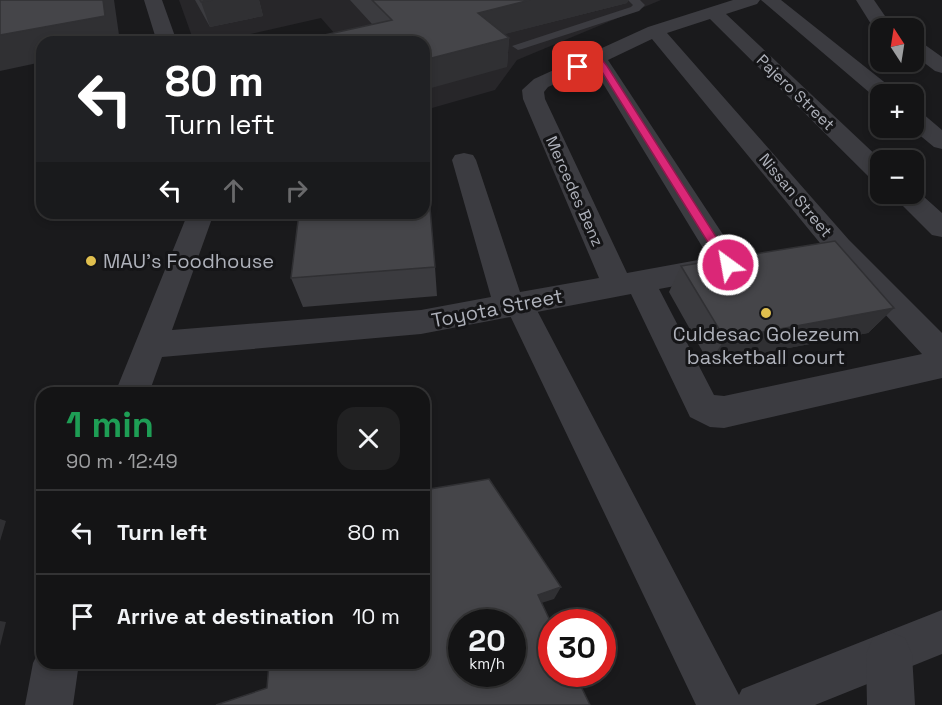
<!DOCTYPE html>
<html lang="en">
<head>
<meta charset="utf-8">
<style>
  body { margin:0; font-family:"Space Grotesk",sans-serif; background:#212122; color:#f1f3f6; height:100vh; display:flex; flex-direction:column; font-size:22px; white-space:nowrap }
  * { box-sizing:border-box; margin:0 }
  p { font-size:20px; color:#9d9ea0 }
  .icon { flex:none; width:33px; height:33px; fill:none; stroke:currentColor; stroke-width:2; stroke-linecap:round; stroke-linejoin:round }
  .map { position:relative; flex:1; overflow:hidden }
  .sheet { position:absolute; left:36px; top:387px; width:394px; height:282px; display:flex; flex-direction:column; background:#141415; border-radius:18px; box-shadow:0 3px 9px #0003,0 0 0 2px #333334 }
  .sheet>* { flex:none }
  .guide { position:absolute; left:36px; top:36px; width:394px; height:183px; border-radius:18px; box-shadow:0 3px 9px #0003,0 0 0 2px #333334; background:#202124; color:#fff; overflow:hidden }
  .needle { width:39px; rotate:348deg }
  .tools { position:absolute; left:870px; top:18px; display:grid; gap:12px }
  .tools a { display:grid; place-items:center; width:54px; height:54px; border-radius:12px; background:#141415; box-shadow:0 3px 9px #0003,0 0 0 2px #333334; font-size:30px }
  .speed { position:absolute; left:448px; top:609px; display:flex; gap:12px; font-size:30px; font-weight:700; text-align:center }
  .speed>* { display:grid; place-content:center; width:78px; height:78px; border-radius:50%; background:#141415; box-shadow:0 3px 9px #0003,0 0 0 2px #333334; line-height:1 }
  .speed small { font-size:15px; font-weight:400 }
  .speed .limit { border:9px solid #d22; background:#fff; color:#111 }
  .pin { position:absolute; display:grid; place-items:center; width:51px; height:51px; color:#fff; margin:-26px; border-radius:12px; box-shadow:0 3px 9px #0006 }
  .me { position:absolute; width:66px; margin:-33px; rotate:328deg; stroke-linejoin:round; filter:drop-shadow(0 0 4px #0008) }
  .turn { display:flex; align-items:center; gap:21px; height:126px; padding:0 30px; font-size:27px }
  .turn .icon { width:78px; height:78px; stroke-width:2.5 }
  .turn b { display:block; font-size:42px; line-height:51px }
  .lanes { display:flex; align-items:center; height:57px; padding:0 30px; background:#0003; justify-content:center; gap:30px; direction:ltr }
  .lanes .off { opacity:.35 }
  .round { display:grid; place-items:center; flex:none; width:63px; height:63px; border-radius:18px; background:#212122 }
  .head { display:flex; align-items:center; justify-content:space-between; height:102px; padding:0 30px }
  h1 { font-size:36px; font-weight:700; line-height:45px; color:#1e9e55 }
  ul { padding:0; list-style:none }
  li { display:flex; align-items:center; gap:18px; height:84px; padding:0 30px; border-top:2px solid #333334 }
  li div { flex:1 }
  li b { display:block; font-size:22px }
  li em { font-style:normal }
  .map>svg:first-child { display:block }
  .built { fill:#272629 }
  .lines { fill:none; stroke-linecap:round; stroke-linejoin:round }
  .service { fill:#3c3c41; fill-rule:evenodd }
  .pedestrian { fill:#3c3c41; fill-rule:evenodd }
  .minor { fill:#3c3c41; fill-rule:evenodd }
  .wall { fill:#3b3b3f }
  .shaded-wall { fill:#303033 }
  .building { fill:#454549; stroke:#303033; stroke-width:1.5; fill-rule:evenodd }
  .route { fill:#db2777; stroke:#8e194d; stroke-width:1.5 }
  .poi-dot { fill:#e0bf4e; stroke:#151517; stroke-width:2 }
  .labels { text-anchor:middle; stroke-width:6; stroke-linejoin:round; paint-order:stroke }
  .far-street-label { font-size:16px; fill:#aeb1ba; stroke:#151517 }
  .poi-label { font-size:20px; fill:#aeb1ba; stroke:#151517; text-anchor:start }
  .street-label { font-size:20px; fill:#aeb1ba; stroke:#151517 }
</style>
</head>
<body>
<div class="map">
<svg width="942" height="705" viewBox="0 0 942 705">
  <rect width="100%" height="100%" fill="#1a1a1c"/>
  <path class="built" d="M179,0H661L517,60L495,90L425,110L424,42H342L321,18L216,42H194Z"/>
  <g class="lines">
    <path class="service" d="M628,0H640L645,5L639,11L522,49L518,50L512,46L631,7L633,5Z"/>
    <path class="pedestrian" d="M520,294L530,297L739,695L742,689L942,610V654L815,705H696L505,305L510,297Z"/>
    <path class="minor" d="M144,0H162L177,42H157Z
      M733,0H760L757,4L726,14L881,160L880,181L871,179L710,19L667,33L849,240L942,333V378L724,428L710,427L690,417L631,294L421,334L162,357L149,393H115L188,213H214L172,330L421,310L491,297L452,160L455,155L464,153L473,155L476,160L520,292L599,278L523,99L522,90L534,79L648,27ZM652,39L829,254L922,354L724,396L714,395L659,289L728,276L738,272L743,265L608,60ZM593,67L709,258L627,273L545,99L544,92L548,87Z
      M761,0H781L893,89L895,94H880V99H877Z
      M856,0H874L885,16L899,28L880,30L871,24Z
      M914,40L921,42L942,57V73L935,71L914,55Z
      M914,111L922,113L942,130V149L934,147L911,128H914Z
      M914,188L942,213V237L932,235L891,194H914Z
      M889,631L905,638L912,654L915,705H867L866,654L873,638Z
      M42,645V663H79L73,705H25L33,663Z"/>
  </g>
  <path class="wall" d="M195,0H259L263,16L210,27Z
    M350,0H628L627,3L504,34L509,38L507,67L372,24Z
    M681,266L894,308L868,333L709,363L669,292Z
    M435,267L437,296L303,307L291,278Z"/>
  <path class="shaded-wall" d="M103,0H114L120,42H42V62L0,71V35Z
    M212,0H259L263,16L210,27L201,2Z
    M530,0H628L627,3L478,41V13Z
    M509,38L507,67L424,90V60Z
    M894,308L868,333L709,363L725,339Z
    M0,519L6,521L0,541Z
    M561,587L554,599L532,606L538,595Z
    M0,621L6,622L0,646Z"/>
  <path class="building" d="M0,0H103L105,16L0,35Z
    M200,0H212L201,2Z
    M372,0H530L478,13L509,38L424,60V42H293L392,20Z
    M429,196L435,267L291,278L299,213H424V197Z
    M835,241L894,308L725,339L681,266Z
    M489,479L561,587L538,595L552,625V674H575L590,705H216L267,688L269,663H424V490ZM462,622H513V674H462Z"/>
  <path class="route" d="M594,57H600L607,66L732,262V268H724L599,67L595,62L578,69L574,67Z"/>
  <g class="poi-dot">
    <circle cx="91" cy="261" r="6"/>
    <circle cx="766" cy="313" r="6"/>
  </g>
  <g class="labels">
    <g class="far-street-label">
      <text transform="translate(796 92) rotate(44)" y="6">Pajero Street</text>
      <text transform="translate(575 191) rotate(66)" y="6">Mercedes Benz</text>
      <text transform="translate(796 195) rotate(50)" y="6">Nissan Street</text>
    </g>
    <g class="poi-label">
      <text x="103" y="268">MAU’s Foodhouse</text>
      <text x="766" y="341" text-anchor="middle">Culdesac Golezeum<tspan x="766" dy="23">basketball court</tspan></text>
    </g>
    <g class="street-label">
      <text transform="translate(497 308) rotate(-11)" y="7">Toyota Street</text>
    </g>
  </g>
</svg>
<div class="tools">
<a><svg class="needle" viewBox="-14 -14 28 28"><path d="M0-13l5 13h-10z" fill="#e53935"/><path d="M0 13l5-13h-10z" fill="#9d9ea0"/></svg></a>
<a>+</a>
<a>−</a>
</div>
<div class="speed"><div>20<small>km/h</small></div><div class="limit">30</div></div>
<div class="pin" style="left:578px;top:67px;background:#d93025"><svg class="icon" aria-label="arrive" viewBox="0 0 24 24"><path d="M6 21V4h12l-3 4 3 4H6"/></svg></div>
<svg class="me" style="left:728px;top:265px" viewBox="-20 -20 40 40"><circle r="17" fill="#db2777" stroke="#fff" stroke-width="3"/><path d="M0-11L8 9 0 5-8 9z" fill="#fff"/></svg>
<div class="guide">
<div class="turn"><svg class="icon" aria-label="left" viewBox="0 0 24 24"><path d="M17 20v-9H6M10 6l-5 5 5 5"/></svg><div><b>80 m</b>Turn left</div></div>
<div class="lanes"><svg class="icon" aria-label="left" viewBox="0 0 24 24"><path d="M17 20v-9H6M10 6l-5 5 5 5"/></svg><svg class="icon off" aria-label="ahead" viewBox="0 0 24 24"><path d="M12 20V5M6 11l6-6 6 6"/></svg><svg class="icon off" aria-label="right" viewBox="0 0 24 24"><path d="M7 20v-9h11M14 6l5 5-5 5"/></svg></div>
</div>
<section class="sheet">
<div class="head"><div><h1>1 min</h1><p>90 m · 12:49</p></div><a class="round"><svg class="icon" aria-label="close" viewBox="0 0 24 24"><path d="M6 6l12 12M18 6L6 18"/></svg></a></div>
<ul>
<li><svg class="icon" aria-label="left" viewBox="0 0 24 24"><path d="M17 20v-9H6M10 6l-5 5 5 5"/></svg><div><b>Turn left</b></div><em>80 m</em></li>
<li><svg class="icon" aria-label="arrive" viewBox="0 0 24 24"><path d="M6 21V4h12l-3 4 3 4H6"/></svg><div><b>Arrive at destination</b></div><em>10 m</em></li>
</ul>
</section>
</div>
</body>
</html>
